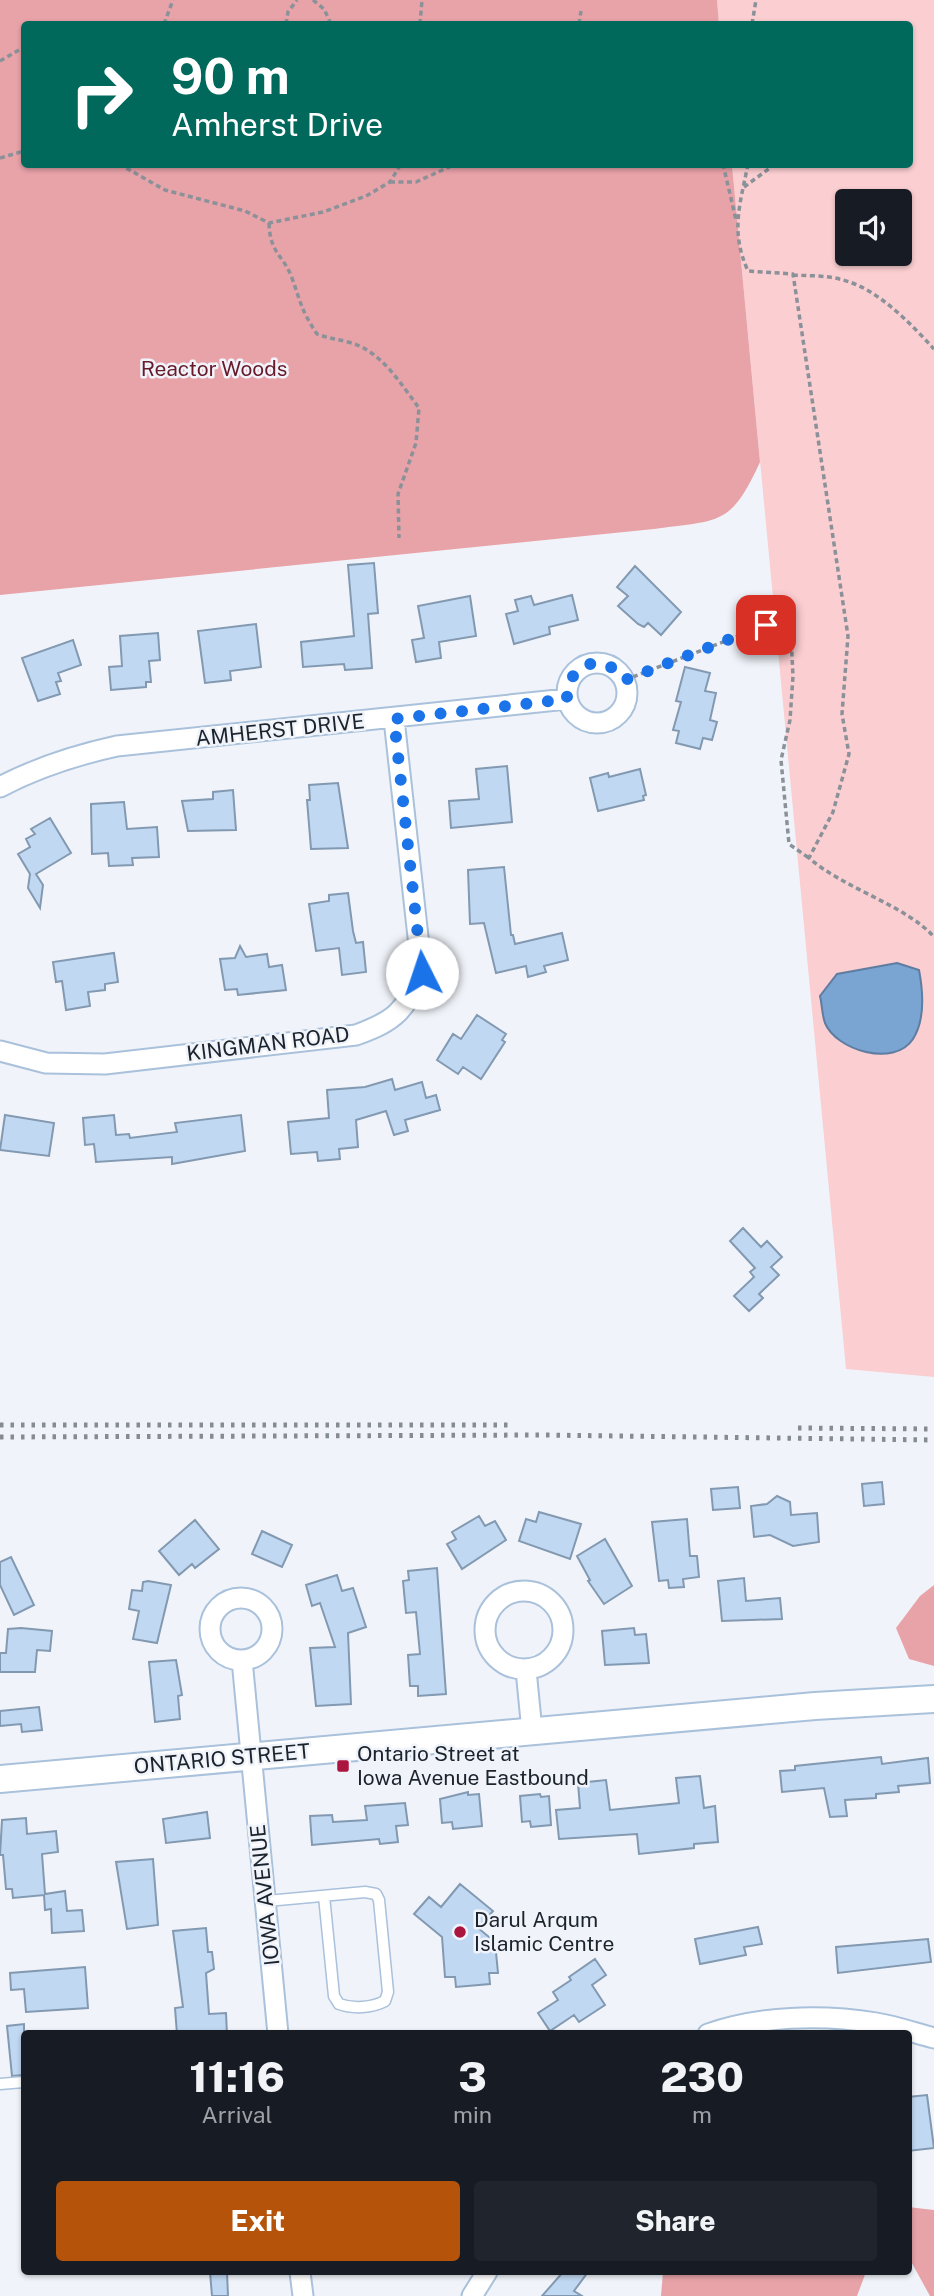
<!DOCTYPE html>
<html lang="en">
<head>
<meta charset="utf-8">
<style>
  body { margin:0; font-family:"Public Sans",sans-serif; background:#20242c; color:#f1f3f6; height:100vh; display:flex; flex-direction:column; font-size:26px; white-space:nowrap }
  * { box-sizing:border-box; margin:0 }
  p { font-size:23px; color:#9ea1a6 }
  .icon { flex:none; width:38px; height:38px; fill:none; stroke:currentColor; stroke-width:2; stroke-linecap:round; stroke-linejoin:round }
  .map { position:relative; flex:1; overflow:hidden }
  .panel { position:absolute; left:21px; top:2030px; width:891px; height:245px; display:flex; flex-direction:column; background:#171b24; border-radius:7px; box-shadow:0 2px 5px #0004 }
  .panel>* { flex:none }
  .banner { position:absolute; left:21px; top:21px; width:892px; height:147px; border-radius:7px; box-shadow:0 2px 5px #0004; background:#00695c; color:#fff; overflow:hidden }
  .controls { position:absolute; left:835px; top:189px; display:grid; gap:14px }
  .controls a { display:grid; place-items:center; width:77px; height:77px; border-radius:7px; background:#171b24; box-shadow:0 2px 5px #0004; font-size:35px }
  .pin { position:absolute; display:grid; place-items:center; width:60px; height:60px; color:#fff; margin:-30px; border-radius:14px; box-shadow:0 4px 10px #0006 }
  .me { position:absolute; width:77px; margin:-38px; rotate:356deg; stroke-linejoin:round; filter:drop-shadow(0 0 5px #0008) }
  .turn { display:flex; align-items:center; gap:24px; height:147px; padding:0 35px; font-size:32px }
  .turn .icon { width:91px; height:91px; stroke-width:2.5 }
  .turn b { display:block; font-size:49px; line-height:60px }
  .eta { display:flex; justify-content:space-evenly; align-items:center; height:119px; text-align:center }
  .eta b { font-size:42px; font-weight:800; line-height:49px }
  .cta { display:flex; gap:14px; margin-top:auto; padding:14px 35px }
  .cta a { flex:1; height:80px; border-radius:7px; background:#b45309; color:#fff; font-size:28px; font-weight:800; line-height:80px; text-align:center }
  .cta a+a { background:#20242c; color:#f1f3f6 }
  .map>svg:first-child { display:block }
  .green { fill:#fbced1; fill-rule:evenodd }
  .forest { fill:#e8a3a9 }
  .water { fill:#7aa4d2; stroke:#5e7da0; stroke-width:2 }
  .building { fill:#c1d8f2; stroke:#8299b1; stroke-width:2 }
  .lines { fill:none; stroke-linecap:round; stroke-linejoin:round }
  .lane-casing { stroke:#aac1db; stroke-width:13 }
  .street-casing { stroke:#aac1db; stroke-width:23 }
  .secondary-casing { stroke:#aac1db; stroke-width:30 }
  .path { stroke:#8b9199; stroke-width:3.5; stroke-dasharray:5 3.5; stroke-linecap:butt }
  .lane { stroke:#fff; stroke-width:10 }
  .street { stroke:#fff; stroke-width:19 }
  .secondary { stroke:#fff; stroke-width:26 }
  .rail { stroke:#858b93; stroke-width:5; stroke-dasharray:3.5 7; stroke-linecap:butt }
  .route { stroke:#1a73e8; stroke-width:12; stroke-dasharray:0 21.6 }
  .poi-dot { fill:#aa143e; stroke:#f0f4fa; stroke-width:2.5 }
  .labels { text-anchor:middle; stroke-width:5; stroke-linejoin:round; paint-order:stroke }
  .park-label { font-size:21px; fill:#691a2a; stroke:#f0f4fa }
  .street-label { font-size:21px; fill:#1b232d; stroke:#f0f4fa }
  .poi-label { font-size:21px; fill:#1b232d; stroke:#f0f4fa; text-anchor:start }
</style>
</head>
<body>
<div class="map">
<svg width="934" height="2296" viewBox="0 0 934 2296">
  <rect width="100%" height="100%" fill="#f0f4fa"/>
  <path class="green" d="M717,0H934V1377L846,1369L732,165L910,164V24H719ZM847,201H900V254H847Z"/>
  <path class="forest" d="M0,0H717L719,24H24V164L732,165L760,462C731,526 720,520 654,529L0,595Z
    M934,1585V1666L909,1659L896,1628L920,1596Z
    M908,2207L934,2210V2296H930L908,2256Z
    M663,2272H866L857,2296H661Z"/>
  <path class="water" d="M897,963L919,970C923,991 925,1020 913,1039C894,1068 836,1050 825,1023C822,1015 822,1004 820,996L837,974Z"/>
  <path class="building" d="M374,563L378,613L368,614L372,668L345,670L344,664L303,667L301,642L354,636L348,565Z
    M635,566L681,612L661,635L648,623L644,627L638,624L618,606L628,596L617,587Z
    M572,595L578,620L549,627L550,634L514,644L506,614L518,611L515,600L531,596L534,605Z
    M470,596L476,636L439,642L441,658L416,662L412,640L424,638L418,606Z
    M256,624L261,667L230,671L231,680L205,683L198,631Z
    M158,633L160,660L149,661L151,682H146V687L111,690L109,667L122,666L120,636Z
    M73,640L81,665L58,673L61,681L56,682L60,694L38,701L22,658Z
    M685,667L710,673L705,691L716,693L710,720L717,722L712,740L703,738L700,749L676,743L679,731L673,730L681,702L676,701Z
    M507,766L512,822L451,828L449,801L479,799L476,769Z
    M640,769L646,795L643,796L644,800L598,811L590,778L608,773L609,777Z
    M338,783L348,848L311,849L307,800H310L309,785Z
    M233,790L236,830L188,831L182,801L213,799V792Z
    M124,802L127,829L157,827L159,857L132,858L133,865L109,866L108,853L92,854L91,804Z
    M50,818L71,853L36,874L43,885L40,908L28,888L30,874L18,854L30,847L26,839L35,834L31,829Z
    M504,867L511,935H513L515,944L562,933L568,960L544,966L546,972L528,977L526,966L496,973L484,923L470,924L468,870Z
    M348,893L353,931L356,943L363,942L366,972L342,975L339,948L316,951L309,904L329,901V895Z
    M240,946L246,957L267,954L269,967L282,965L286,990L238,995L237,989L225,990L220,959L235,958Z
    M114,953L118,982L105,984V990L88,992L90,1006L66,1010L62,981L56,982L53,962Z
    M477,1015L506,1034L502,1040L505,1042L481,1079L463,1067L458,1074L437,1060L453,1034L461,1039Z
    M392,1079L395,1090L422,1082L426,1098L436,1095L440,1110L405,1120L408,1131L394,1135L386,1111L356,1120L358,1147L339,1149L340,1159L318,1161L317,1152L291,1154L288,1122L329,1118L327,1090L365,1087Z
    M5,1115L54,1123L49,1156L0,1150Z
    M114,1115L116,1135L129,1134L130,1138L177,1132L175,1123L241,1115L245,1151L172,1164V1157L96,1162L94,1144L85,1145L83,1118Z
    M743,1228L761,1247L767,1241L782,1257L771,1267L779,1275L759,1294L763,1298L749,1311L734,1296L754,1277L750,1272L755,1268L730,1241Z
    M882,1482L884,1504L864,1506L862,1484Z
    M738,1487L740,1508L713,1510L711,1489Z
    M777,1496L790,1502L791,1515L817,1513L819,1542L793,1546L770,1535L754,1537L751,1506L767,1504Z
    M539,1512L581,1524L570,1559L519,1541L526,1519L536,1522Z
    M479,1516L485,1526L495,1521L506,1540L462,1569L447,1544L456,1539L452,1532Z
    M687,1519L690,1556H697L699,1577L683,1579L684,1587L669,1588L668,1580L659,1581L652,1522Z
    M195,1520L219,1549L195,1568L192,1564L179,1575L159,1551Z
    M262,1531L292,1545L282,1567L252,1554Z
    M605,1539L632,1586L604,1604L588,1581L590,1580L577,1556Z
    M11,1557L34,1605L14,1615L0,1585V1562Z
    M437,1568L446,1694L418,1696V1686H410L408,1655L420,1654L416,1612L406,1613L403,1581L409,1580L408,1571Z
    M337,1575L342,1591L353,1588L366,1627L348,1633L351,1704L316,1706L310,1648L335,1647L320,1603L312,1606L306,1585Z
    M744,1578L746,1601L780,1598L782,1619L722,1621L718,1581Z
    M148,1581L171,1585L157,1643L133,1639L139,1611L129,1609L132,1590L142,1591L143,1582Z
    M21,1628L52,1631L50,1651L37,1650L35,1672H0V1653H6L8,1629Z
    M634,1628L635,1635L646,1634L649,1663L605,1665L602,1631Z
    M176,1660L182,1695L178,1696L180,1719L155,1722L149,1662Z
    M39,1707L42,1730L22,1732L21,1724L0,1726V1711Z
    M881,1757L882,1764L928,1758L930,1783L898,1786L899,1792L876,1794V1798L845,1800L847,1816L830,1817L824,1788L782,1792L780,1771L795,1770V1766Z
    M700,1776L704,1808L715,1806L718,1842L694,1844V1848L639,1854L637,1834L559,1839L556,1810L580,1808L578,1783L606,1780L610,1810L679,1803L676,1778Z
    M468,1792V1795L479,1794L482,1826L453,1829L452,1822L442,1823L440,1799Z
    M540,1794L541,1797L549,1796L551,1825L531,1827L530,1821L522,1822L520,1796Z
    M405,1803L408,1825L396,1826L398,1842L380,1844L379,1839L312,1845L310,1816L332,1815L333,1822L367,1820L365,1806Z
    M207,1812L210,1838L166,1843L163,1819Z
    M26,1818L27,1834L56,1831L58,1852L42,1854L45,1894L65,1891L67,1911L82,1910L84,1931L52,1933L51,1909L45,1910L44,1895L13,1898L12,1889H6L3,1855H0L2,1820Z
    M153,1859L158,1925L127,1929L116,1862Z
    M460,1884L493,1911L478,1928L495,1942L498,1973H489L490,1984L456,1987L455,1977H445L442,1937L414,1914L429,1897L441,1907Z
    M758,1927L762,1944L744,1947L746,1955L700,1964L695,1939Z
    M206,1928L208,1952H212L214,1969L206,1973L209,2014L226,2013L227,2034H177L175,2008L183,2007L173,1931Z
    M928,1939L931,1962L838,1973L836,1947Z
    M595,1959L606,1975L592,1985L605,2005L579,2022L574,2015L550,2031L538,2013L558,2000L553,1992L571,1980L569,1977Z
    M85,1967L88,2008L26,2012L24,1989L11,1990L10,1973Z
    M24,2024V2075L12,2076L7,2026Z
    M927,2095L934,2148L908,2151V2097Z
    M210,2272H227L228,2296H212Z
    M563,2272H588L574,2291L582,2296H542Z"/>
  <g class="lines">
    <g class="lane-casing">
      <path id="lane" d="M267,1901L365,1892L376,1894L379,1900L388,1992L385,2001C372,2008 353,2009 339,2004L334,1996L324,1896
        M0,2084L24,2082"/>
    </g>
    <g class="street-casing">
      <path id="street" d="M567 693a30 30 0 1 1 60 0a30 30 0 1 1-60 0Z
        M0,787C38,767 76,755 117,746L567,699
        M0,1051L46,1063L105,1064L356,1035C397,1020 403,1012 422,973L394,719
        M485 1630a39 39 0 1 1 78 0a39 39 0 1 1-78 0Z
        M210 1629a31 31 0 1 1 62 0a31 31 0 1 1-62 0Z
        M242,1660L278,2034
        M526,1670L532,1731
        M708,2034C760,2016 821,2014 876,2023C895,2026 915,2033 934,2038
        M300,2272L303,2296
        M472,2296L487,2272"/>
    </g>
    <g class="secondary-casing">
      <path id="secondary" d="M0,1779L815,1706L934,1699"/>
    </g>
    <path class="path" d="M313,0L324,9L331,24
      M164,24L173,0
      M286,24L288,12L297,0
      M420,24L422,0
      M579,24L581,11
      M752,24L756,0
      M0,61L24,47
      M0,158L24,151
      M119,164L165,190L245,211L269,223L323,212L366,196L390,182L401,164
      M723,164L736,220
      M748,164C740,205 730,231 748,271L793,274L848,636L842,714L849,754L833,812L809,858C843,888 907,906 934,937
      M390,182H416L456,164
      M744,187L770,168
      M269,223C270,254 283,254 292,278C301,303 301,310 317,334C327,338 337,339 348,342C381,350 400,383 419,408L416,443L398,494L399,538
      M793,275C809,276 827,275 843,280C878,289 910,323 934,349
      M625,680L790,616L793,676L790,720L781,760L789,844L809,858"/>
    <use href="#lane" class="lane"/>
    <use href="#street" class="street"/>
    <use href="#secondary" class="secondary"/>
    <path class="rail" d="M0,1425H514
      M798,1428L934,1429
      M0,1437L541,1435L934,1440"/>
  </g>
  <g class="lines">
    <path class="route" d="M422,973L394,719L567,699C566,663 604,650 625,680L766,625"/>
  </g>
  <g class="poi-dot">
    <rect x="336" y="1759" width="14" height="14" rx="3.5"/>
    <circle cx="460" cy="1932" r="7"/>
  </g>
  <g class="labels">
    <g class="park-label">
      <text x="214" y="376">Reactor Woods</text>
    </g>
    <g class="street-label">
      <text transform="translate(280 730) rotate(-6)" y="7">AMHERST DRIVE</text>
      <text transform="translate(268 1044) rotate(-7)" y="7">KINGMAN ROAD</text>
      <text transform="translate(222 1759) rotate(-5)" y="7">ONTARIO STREET</text>
      <text transform="translate(265 1895) rotate(-96)" y="7">IOWA AVENUE</text>
    </g>
    <g class="poi-label">
      <text x="357" y="1761">Ontario Street at<tspan x="357" dy="24">Iowa Avenue Eastbound</tspan></text>
      <text x="474" y="1927">Darul Arqum<tspan x="474" dy="24">Islamic Centre</tspan></text>
    </g>
  </g>
</svg>
<div class="controls">
<a><svg class="icon" aria-label="sound" viewBox="0 0 24 24"><path d="M4 9h4l5-4v14l-5-4H4zM17 9q2 3 0 6"/></svg></a>
</div>
<div class="pin" style="left:766px;top:625px;background:#d93025"><svg class="icon" aria-label="arrive" viewBox="0 0 24 24"><path d="M6 21V4h12l-3 4 3 4H6"/></svg></div>
<svg class="me" style="left:422px;top:973px" viewBox="-20 -20 40 40"><circle r="19" fill="#fff"/><path d="M0-13L10 11 0 6-10 11z" fill="#1a73e8"/></svg>
<div class="banner">
<div class="turn"><svg class="icon" aria-label="right" viewBox="0 0 24 24"><path d="M7 20v-9h11M14 6l5 5-5 5"/></svg><div><b>90 m</b>Amherst Drive</div></div>
</div>
<section class="panel">
<div class="eta">
<div><b>11:16</b><p>Arrival</p></div>
<div><b>3</b><p>min</p></div>
<div><b>230</b><p>m</p></div>
</div>
<div class="cta"><a>Exit</a><a>Share</a></div>
</section>
</div>
</body>
</html>
